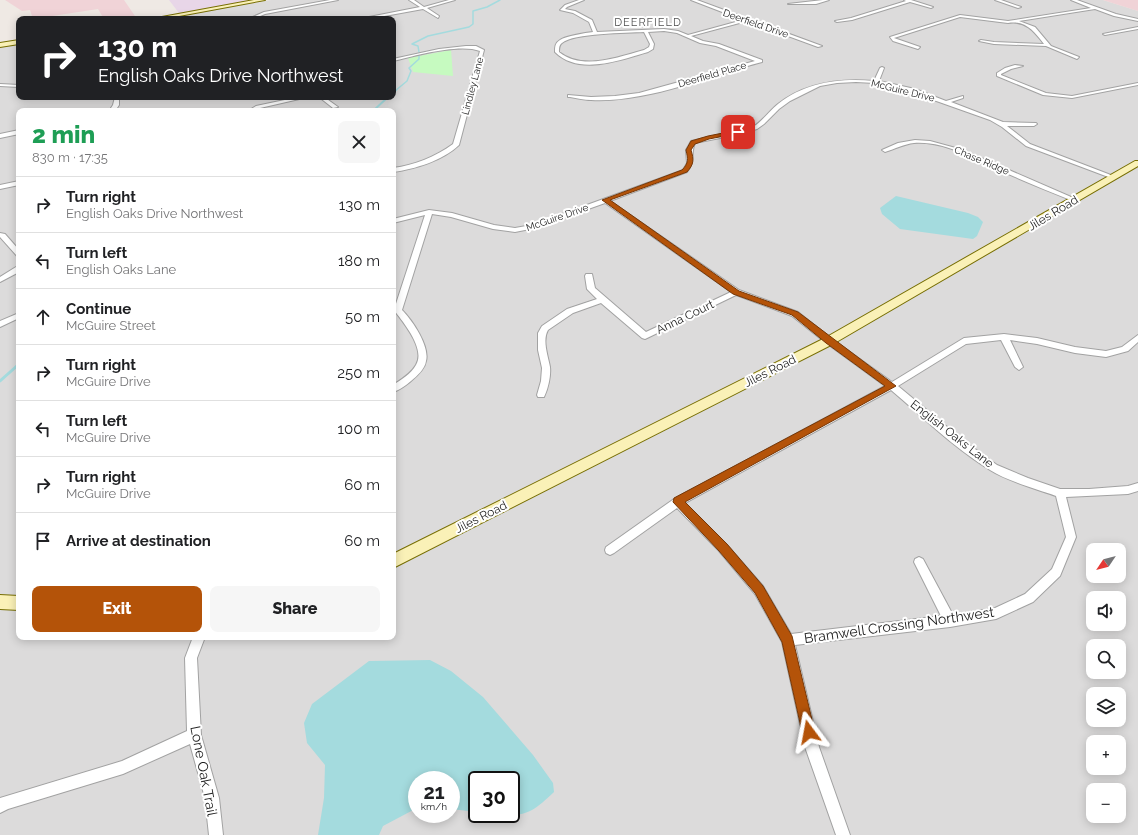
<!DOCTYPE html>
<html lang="en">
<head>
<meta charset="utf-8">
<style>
  body { margin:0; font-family:Raleway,sans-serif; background:#f6f6f6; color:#202124; height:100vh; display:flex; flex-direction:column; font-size:15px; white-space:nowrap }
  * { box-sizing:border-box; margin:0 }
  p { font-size:13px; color:#757577 }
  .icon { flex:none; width:22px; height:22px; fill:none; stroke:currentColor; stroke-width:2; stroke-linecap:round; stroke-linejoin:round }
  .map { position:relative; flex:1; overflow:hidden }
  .sheet { position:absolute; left:16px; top:108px; width:380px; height:532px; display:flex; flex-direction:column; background:#fff; border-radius:8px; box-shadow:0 2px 10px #0003 }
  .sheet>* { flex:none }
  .top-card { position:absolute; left:16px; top:16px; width:380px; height:84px; border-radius:8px; box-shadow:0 2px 10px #0003; background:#202124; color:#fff; overflow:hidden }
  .needle { width:26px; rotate:235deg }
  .buttons { position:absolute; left:1086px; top:543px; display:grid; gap:8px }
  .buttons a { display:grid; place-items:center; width:40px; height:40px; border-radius:8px; background:#fff; box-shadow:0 2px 10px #0003; font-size:20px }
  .speed { position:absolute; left:408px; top:771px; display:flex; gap:8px; font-size:20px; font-weight:700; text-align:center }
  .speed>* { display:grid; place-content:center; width:52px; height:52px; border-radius:50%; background:#fff; box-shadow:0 2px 10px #0003; line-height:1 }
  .speed small { font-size:10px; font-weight:400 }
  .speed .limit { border:2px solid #111; border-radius:6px; background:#fff; color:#111 }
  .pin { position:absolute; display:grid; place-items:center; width:34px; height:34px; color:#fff; margin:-17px; border-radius:8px; box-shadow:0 2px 6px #0006 }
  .me { position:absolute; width:44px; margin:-22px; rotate:347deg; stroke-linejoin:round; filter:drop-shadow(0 0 3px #0008) }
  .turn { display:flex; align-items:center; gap:14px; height:84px; padding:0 16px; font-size:18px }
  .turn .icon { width:52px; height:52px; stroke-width:2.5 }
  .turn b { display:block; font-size:28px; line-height:34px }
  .round { display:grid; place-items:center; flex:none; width:42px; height:42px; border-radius:8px; background:#f6f6f6 }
  .headline { display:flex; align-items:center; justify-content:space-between; height:68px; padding:0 16px }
  h1 { font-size:24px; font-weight:800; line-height:30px; color:#1e9e55 }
  .primary-button { display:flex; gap:8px; margin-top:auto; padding:8px 16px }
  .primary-button a { flex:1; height:46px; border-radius:8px; background:#b45309; color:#fff; font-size:16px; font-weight:800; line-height:46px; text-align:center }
  .primary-button a+a { background:#f6f6f6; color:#202124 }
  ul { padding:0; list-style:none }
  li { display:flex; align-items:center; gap:12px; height:56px; padding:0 16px; border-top:1px solid #e0e0e0 }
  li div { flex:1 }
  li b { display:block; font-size:15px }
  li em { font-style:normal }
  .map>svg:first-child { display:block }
  .residential { fill:#dcdbdb; fill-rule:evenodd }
  .commercial { fill:#f0d3d7 }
  .industrial { fill:#e8d6e8 }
  .park { fill:#c6fac0 }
  .water { fill:#a4dbde }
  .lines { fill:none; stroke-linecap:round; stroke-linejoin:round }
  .stream-far3 { stroke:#a4dbde; stroke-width:1.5 }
  .stream-far2 { stroke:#a4dbde; stroke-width:2 }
  .stream-far1 { stroke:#a4dbde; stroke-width:2.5 }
  .stream { stroke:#a4dbde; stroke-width:3 }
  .street-casing { stroke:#a2a2a2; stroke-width:2 }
  .secondary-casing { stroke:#776e03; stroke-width:2 }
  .street { fill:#fff; fill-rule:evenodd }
  .secondary { fill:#faf1b7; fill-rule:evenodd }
  .route { fill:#b45309; stroke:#753606 }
  .labels { text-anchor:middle; stroke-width:4; stroke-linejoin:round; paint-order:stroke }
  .far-street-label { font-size:10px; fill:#1e1e1e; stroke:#fff }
  .far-neighbourhood-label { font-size:11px; letter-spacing:1px; fill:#515151; stroke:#fff }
  .street-label { font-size:12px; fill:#1e1e1e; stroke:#fff }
  .near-street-label { font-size:14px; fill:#1e1e1e; stroke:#fff }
</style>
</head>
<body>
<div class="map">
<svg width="1138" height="835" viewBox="0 0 1138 835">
  <rect width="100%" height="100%" fill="#efe9e4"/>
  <path class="residential" d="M271,0H1103L1138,11V835H0V46L19,43V97H393V19H159ZM19,111H393V637H19ZM1093,550H1119V576H1093ZM1093,598H1119V624H1093ZM1093,646H1119V672H1093ZM1093,694H1119V720H1093ZM1093,742H1119V768H1093ZM417,780H451V814H417ZM477,780H511V814H477ZM1093,790H1119V816H1093Z"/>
  <path class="commercial" d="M5,0H124L137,19H104L98,9L33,19L30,10L22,11Z
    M1103,0H1138V11Z"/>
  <path class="industrial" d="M169,0H245L247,1L179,13Z"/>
  <path class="park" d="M451,50L453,76L413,72L408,58Z"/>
  <path class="water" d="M896,196L968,213L978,217L983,222L977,236L973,239L900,229L882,214L880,208Z
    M430,660L451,671L483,697L533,755L553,783L554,792C532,813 524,818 492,814H511V780H477V812L451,809V780H417V808L383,826L379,835H318L324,798L325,765L307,743L304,723L312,704L369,661Z"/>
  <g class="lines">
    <path class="stream-far3" d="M419,52L418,46L412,44L428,36L469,27L473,24V11L487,7L500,0
      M395,91L407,81L411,71L409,68L419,59V56"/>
    <path class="stream-far2" d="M393,93L396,90
      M373,111L388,97"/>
    <path class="stream-far1" d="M17,366L19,364"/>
    <path class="stream" d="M0,381L18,365"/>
    <g class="street-casing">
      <path id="street" d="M330,0H338L265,14L253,19H248L264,12Z
        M409,0H414L424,7L449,0H455L427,8L439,16L438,18L423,9L368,19H359L420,7Z
        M579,0H584L567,7L565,9L575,11L592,20L597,32L664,29L678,31L688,35L743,20L691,0H697L822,46L818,47L747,21L691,36L703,41L719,44L762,60V62C709,76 646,103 591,100C584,100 577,98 570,97H568V95L591,97L615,96L639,93L755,61L716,46L700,43L677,33L664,31L648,32L654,44L653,49L648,52C620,60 579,76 555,52C555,47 555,43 560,40C566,36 585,33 593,32L589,22L573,13L560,10L565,5ZM644,32L650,44L649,47L644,50C618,57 583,71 559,52C559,48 559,45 562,43C573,33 627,33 644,32Z
        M823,0H829L816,4H788Z
        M904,0H911L933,7L931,8L910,2L852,20L837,22L835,21L851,18L906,1Z
        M995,0H1001L1021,7L1018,8Z
        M1071,0H1077L1116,14L1138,19V21L1114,16L1095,9L1019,21L1035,27L1051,46L1079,57L1077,59L1046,46L994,44L979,41L981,40L994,42L1044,44C1034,31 1025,20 1008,23L960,17L894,38L920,47L918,49L893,41L890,37L960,15L1008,21L1091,8Z
        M1138,27V29L1105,35L1103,34Z
        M466,46H476L484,50L459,145C442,161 415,169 393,172V168C415,165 435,157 453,144L480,51C459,43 414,56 393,61V59L439,49Z
        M1015,65L1023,66L1011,69L1001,74V75L1046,93L1072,96L1138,83V85L1072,98L1043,95L997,76V73L1005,68Z
        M882,67L884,68L879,81L915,89L946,101L963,96V98L951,102L1003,122L1036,123L1037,124L1034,126H1007L1030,144L1116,177L1111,178L1026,146L1002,127L990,120L911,92L875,83L856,82L837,83L820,86L790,101L779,109L764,124L757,129L740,134L695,143C690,154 696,161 687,172L610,201L739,290L798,312L832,339L892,382L964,338L1004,334L1037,338L1075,347L1106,351L1122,347L1138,335V342L1128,351L1106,357L1075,353L1037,344L1010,340L1023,367L1019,370L1015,367L1001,340L966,344L898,386L964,441L997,465L1028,478L1060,489H1089L1128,486L1138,483V491L1128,494L1066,497L1076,537L1060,576L1033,602L996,619L950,627L795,645L819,747L850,835H836L805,747L782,642L755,594L719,551L677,508L614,553L610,555L606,553L605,550L606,547L674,499L885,386L826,343L792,316L736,295L645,339L642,338L601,303L573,313L548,330C542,340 548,356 550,367C551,376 548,389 544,397H538L537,395L541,381L542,368L538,350V333L542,326L567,309L597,299L587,289L585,276L586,274H592L595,288L646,332L731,292L605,203L535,228L515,232L493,229L451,217L432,214L402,310C412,320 430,346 426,361C425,369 417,376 411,381C406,385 400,390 393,392V385C401,380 411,374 416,365C426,349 403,322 394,310L425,215L393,223V219L429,210L452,213L494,225L515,228L532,225L683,170L687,163L686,150L691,141L753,127C763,121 769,111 778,104C806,82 840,78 874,81L880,68ZM891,390C923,417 954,448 990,470C1007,481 1036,489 1056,496L1066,537L1052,569L1025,594L995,608L953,615L923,559L919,557L915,559L914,562L941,616L791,634L763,586L727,545L685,503Z
        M0,84L19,85V87L0,86Z
        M115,97H119V105L115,111H109L113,105Z
        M299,97H308L260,108L255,111H248L256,106Z
        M319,97H324L338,107L333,108Z
        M19,130V134L0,138V134Z
        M915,140L930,141L963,150L1078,200L1073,201C1049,191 1025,182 1002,171C975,159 945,141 914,143C904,144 895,149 885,152L882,150L898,143Z
        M19,181V185L0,189V185Z
        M0,233L5,234L19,250V257L17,256L0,237Z
        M16,267H19V272L0,282V277Z
        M19,313V318L0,327V321Z
        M193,637H205L197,658L201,735L219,798L223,835H209L205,798L190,744L123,774L8,809L0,813V798L122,761L187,731L185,658Z"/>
    </g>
    <g class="secondary-casing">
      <path id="secondary" d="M254,0H265L163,19H151Z
        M19,40V44L0,47V43Z
        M1135,161H1138V166L833,344L393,568V554L825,338Z
        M0,595L19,596V610L0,609Z"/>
    </g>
    <use href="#street" class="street"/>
    <use href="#secondary" class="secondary"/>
  </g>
  <path class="route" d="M738,130L740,133L709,139L695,144L691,150C694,160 694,164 687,172L610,200L739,291L798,312L896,386L685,502L727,544L763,586L792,636L815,732L813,737L809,738L804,737L802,732L782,642L755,593L719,551L673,502L674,498L885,386L826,343L792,315L733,294L602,200L682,170C689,163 688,159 686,150L691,141L708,136Z"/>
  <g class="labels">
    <g class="far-street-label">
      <text transform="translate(756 23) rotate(19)" y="4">Deerfield Drive</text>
      <text transform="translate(712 74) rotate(-16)" y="4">Deerfield Place</text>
      <text transform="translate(472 86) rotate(-75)" y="4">Lindley Lane</text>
      <text transform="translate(903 90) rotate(14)" y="4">McGuire Drive</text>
      <text transform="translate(982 160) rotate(23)" y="4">Chase Ridge</text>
      <text transform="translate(557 217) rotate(-19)" y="4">McGuire Drive</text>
    </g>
    <g class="far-neighbourhood-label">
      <text x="648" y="26">DEERFIELD</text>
    </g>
    <g class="street-label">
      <text transform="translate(1053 213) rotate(-31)" y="4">Jiles Road</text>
      <text transform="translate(685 317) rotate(-26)" y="4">Anna Court</text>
      <text transform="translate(770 371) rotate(-27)" y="4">Jiles Road</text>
      <text transform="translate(952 434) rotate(38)" y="4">English Oaks Lane</text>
      <text transform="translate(481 517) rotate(-27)" y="4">Jiles Road</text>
    </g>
    <g class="near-street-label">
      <text transform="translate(899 625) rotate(-8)" y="5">Bramwell Crossing Northwest</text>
      <text transform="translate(204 771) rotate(79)" y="5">Lone Oak Trail</text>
    </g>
  </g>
</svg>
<div class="buttons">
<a><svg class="needle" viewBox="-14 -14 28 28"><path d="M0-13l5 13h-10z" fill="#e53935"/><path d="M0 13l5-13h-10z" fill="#757577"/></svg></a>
<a><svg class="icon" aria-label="sound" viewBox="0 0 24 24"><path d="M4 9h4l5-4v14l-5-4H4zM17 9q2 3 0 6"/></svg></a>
<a><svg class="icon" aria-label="search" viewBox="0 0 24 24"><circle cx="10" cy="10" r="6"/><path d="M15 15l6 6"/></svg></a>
<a><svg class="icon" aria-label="layers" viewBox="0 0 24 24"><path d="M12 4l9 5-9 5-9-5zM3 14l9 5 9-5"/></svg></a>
<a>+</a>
<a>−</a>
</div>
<div class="speed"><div>21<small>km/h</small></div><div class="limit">30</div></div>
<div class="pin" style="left:738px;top:132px;background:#d93025"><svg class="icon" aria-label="arrive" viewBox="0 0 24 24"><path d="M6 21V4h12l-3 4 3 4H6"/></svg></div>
<svg class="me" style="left:809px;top:732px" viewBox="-20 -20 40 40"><path d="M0-17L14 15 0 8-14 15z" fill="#b45309" stroke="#fff" stroke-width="4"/></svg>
<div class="top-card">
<div class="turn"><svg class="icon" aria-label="right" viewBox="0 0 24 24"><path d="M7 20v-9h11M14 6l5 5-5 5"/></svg><div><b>130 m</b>English Oaks Drive Northwest</div></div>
</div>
<section class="sheet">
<div class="headline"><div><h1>2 min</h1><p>830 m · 17:35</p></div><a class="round"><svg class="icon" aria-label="close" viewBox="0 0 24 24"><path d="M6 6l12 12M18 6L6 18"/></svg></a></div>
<ul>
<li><svg class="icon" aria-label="right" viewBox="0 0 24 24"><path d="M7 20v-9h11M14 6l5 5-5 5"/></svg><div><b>Turn right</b><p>English Oaks Drive Northwest</p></div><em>130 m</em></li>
<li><svg class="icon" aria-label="left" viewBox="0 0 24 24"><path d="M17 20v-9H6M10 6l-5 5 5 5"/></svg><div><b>Turn left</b><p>English Oaks Lane</p></div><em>180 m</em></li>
<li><svg class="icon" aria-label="ahead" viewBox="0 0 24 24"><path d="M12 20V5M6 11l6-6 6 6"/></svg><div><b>Continue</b><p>McGuire Street</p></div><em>50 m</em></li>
<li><svg class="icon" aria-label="right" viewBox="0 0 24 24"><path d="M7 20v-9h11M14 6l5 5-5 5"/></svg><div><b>Turn right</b><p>McGuire Drive</p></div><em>250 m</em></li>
<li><svg class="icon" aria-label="left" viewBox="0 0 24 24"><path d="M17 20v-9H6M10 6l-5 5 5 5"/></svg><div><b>Turn left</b><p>McGuire Drive</p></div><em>100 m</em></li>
<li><svg class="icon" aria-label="right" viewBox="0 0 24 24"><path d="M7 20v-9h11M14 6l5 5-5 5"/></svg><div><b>Turn right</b><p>McGuire Drive</p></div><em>60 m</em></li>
<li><svg class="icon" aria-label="arrive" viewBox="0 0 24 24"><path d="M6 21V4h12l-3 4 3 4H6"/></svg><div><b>Arrive at destination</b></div><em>60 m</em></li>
</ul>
<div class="primary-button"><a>Exit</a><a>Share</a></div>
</section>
</div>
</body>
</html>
